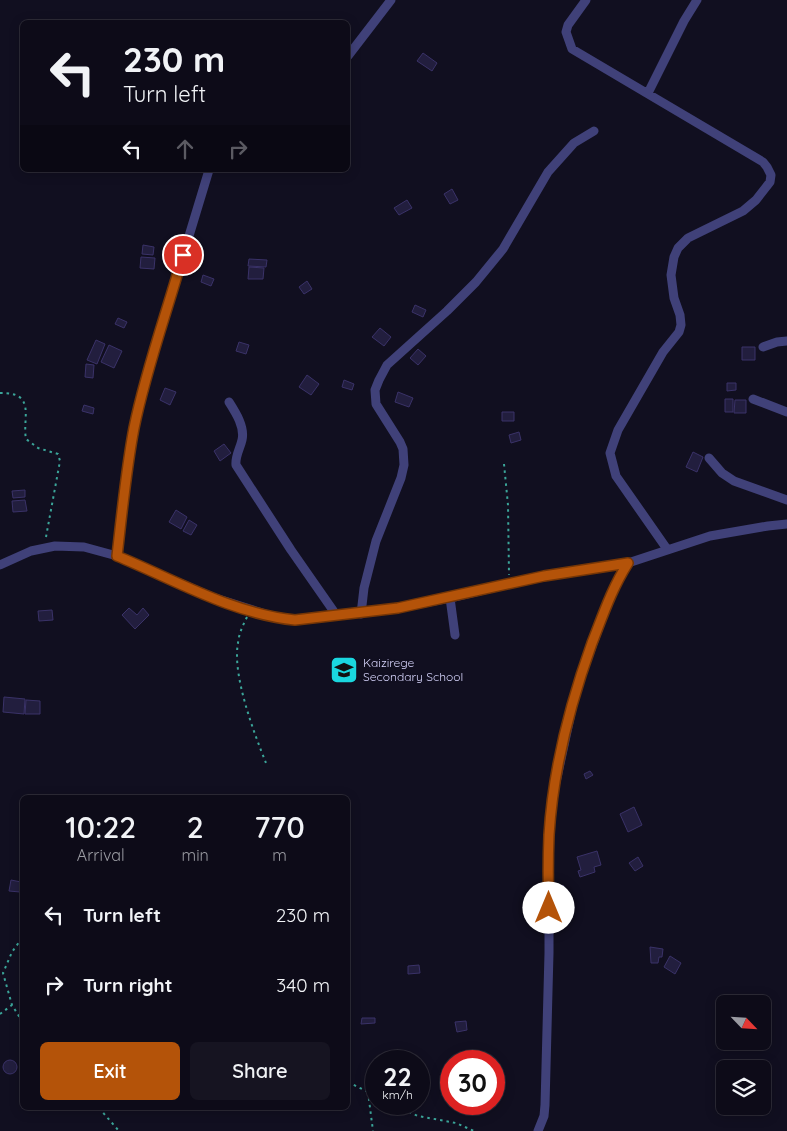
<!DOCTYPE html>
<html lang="en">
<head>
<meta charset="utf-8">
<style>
  body { margin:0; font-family:Quicksand,sans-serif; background:#161421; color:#f1f3f6; height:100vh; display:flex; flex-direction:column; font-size:19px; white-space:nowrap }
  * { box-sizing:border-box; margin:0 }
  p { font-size:16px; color:#9a9ba2 }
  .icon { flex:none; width:28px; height:28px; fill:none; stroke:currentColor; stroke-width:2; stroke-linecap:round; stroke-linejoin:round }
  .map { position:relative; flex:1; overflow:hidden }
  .drawer { position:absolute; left:20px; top:795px; width:330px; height:315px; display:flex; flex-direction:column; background:#0d0b18; border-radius:8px; box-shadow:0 2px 12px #0003,0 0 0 1px #2d2b37 }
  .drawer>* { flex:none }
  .guide { position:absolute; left:20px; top:20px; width:330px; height:152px; border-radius:8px; box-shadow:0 2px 12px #0003,0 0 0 1px #2d2b37; background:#0d0b18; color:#f1f3f6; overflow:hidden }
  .needle { width:32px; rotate:115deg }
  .buttons { position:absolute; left:716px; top:995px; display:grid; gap:10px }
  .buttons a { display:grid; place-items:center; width:55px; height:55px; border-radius:8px; background:#0d0b18; box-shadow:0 2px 12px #0003,0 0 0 1px #2d2b37; font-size:25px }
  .speed { position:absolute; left:365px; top:1050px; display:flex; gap:10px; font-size:25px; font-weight:700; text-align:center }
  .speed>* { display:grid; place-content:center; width:65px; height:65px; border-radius:50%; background:#0d0b18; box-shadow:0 2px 12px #0003,0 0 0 1px #2d2b37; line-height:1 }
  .speed small { font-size:12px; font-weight:400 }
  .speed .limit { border:8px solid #d22; background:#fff; color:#111 }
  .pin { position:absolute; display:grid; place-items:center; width:42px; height:42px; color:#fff; margin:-21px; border:2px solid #fff; border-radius:50%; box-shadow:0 1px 5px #0007 }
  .me { position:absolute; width:55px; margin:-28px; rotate:0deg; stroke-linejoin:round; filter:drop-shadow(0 0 4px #0008) }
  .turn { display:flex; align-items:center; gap:18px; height:105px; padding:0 20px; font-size:22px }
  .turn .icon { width:65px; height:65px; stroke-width:2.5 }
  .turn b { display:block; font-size:35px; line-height:42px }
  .lanes { display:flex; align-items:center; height:48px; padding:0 20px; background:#0003; justify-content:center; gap:25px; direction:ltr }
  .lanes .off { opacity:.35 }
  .eta { display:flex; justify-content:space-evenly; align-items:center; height:85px; text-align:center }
  .eta b { font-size:30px; font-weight:600; line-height:35px }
  .action { display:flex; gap:10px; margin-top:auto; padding:10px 20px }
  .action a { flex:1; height:58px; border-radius:8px; background:#b45309; color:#fff; font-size:20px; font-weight:600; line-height:58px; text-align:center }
  .action a+a { background:#161421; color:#f1f3f6 }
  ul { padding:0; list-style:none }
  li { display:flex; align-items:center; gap:15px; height:70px; padding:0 20px }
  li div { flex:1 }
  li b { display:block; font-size:19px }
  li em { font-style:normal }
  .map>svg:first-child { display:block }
  .building { fill:#221e3e; stroke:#3a3268 }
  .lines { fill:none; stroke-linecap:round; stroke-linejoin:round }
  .path { stroke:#3ba599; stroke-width:2; stroke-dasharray:2.5 4; stroke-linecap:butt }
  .minor { stroke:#404179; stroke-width:9 }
  .route-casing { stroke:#753606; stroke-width:12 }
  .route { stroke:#b45309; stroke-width:9 }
  .labels { text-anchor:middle; stroke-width:4; stroke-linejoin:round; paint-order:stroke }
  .poi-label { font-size:12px; fill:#d5d3fa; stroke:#110f20; text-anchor:start }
</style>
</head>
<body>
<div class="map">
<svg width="787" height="1131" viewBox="0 0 787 1131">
  <rect width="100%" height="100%" fill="#110f20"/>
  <path class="building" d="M423,53L437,63L432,71L417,61Z
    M452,189L458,200L450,204L444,194Z
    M407,200L412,208L399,215L394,208Z
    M143,245L154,247L153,255L142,254Z
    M141,257L155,258L154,269L140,268Z
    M249,259L267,260L266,267L248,266Z
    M249,267L264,268L263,279H248Z
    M203,275L214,279L211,286L201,282Z
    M307,281L312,289L304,294L299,287Z
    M415,305L426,310L423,317L412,312Z
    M118,318L127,322L124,328L115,324Z
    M380,328L391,337L384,346L372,337Z
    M96,340L105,344L97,364L87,360Z
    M239,342L249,345L246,354L236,351Z
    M109,345L122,351L114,368L101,362Z
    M742,347H755V360H742Z
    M418,349L426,356L418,365L410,358Z
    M86,364L94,365L93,378L85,377Z
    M307,375L319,384L311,395L299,387Z
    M344,380L354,384L352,390L342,387Z
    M727,383H736V390L727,391Z
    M165,388L176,392L170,405L160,400Z
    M398,392L413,398L409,407L395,402Z
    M725,399H733V412H725Z
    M735,400H746V413H734Z
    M84,405L94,408L93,414L82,411Z
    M502,412H514V421H502Z
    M519,432L521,440L511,443L509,435Z
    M224,444L231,453L220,461L214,451Z
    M693,452L703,457L697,472L686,467Z
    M25,490V497L13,498L12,491Z
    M25,500L27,511L13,512L12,501Z
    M176,510L187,517L181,529L169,522Z
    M189,520L197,525L191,535L183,531Z
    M129,608L137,615L143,608L149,615L135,629L122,615Z
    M52,610L53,620L39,621L38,611Z
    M4,697L25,699L24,714L3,712Z
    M26,700L40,701V714H25Z
    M590,771L593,775L586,779L584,774Z
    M634,807L642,825L628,832L620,814Z
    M597,851L601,865L594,867L595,872L580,877L578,871L581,870L577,857Z
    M638,857L643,866L635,871L629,863Z
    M11,880L21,882L20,892L9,891Z
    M563,885L566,891L560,894L557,889Z
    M650,947L663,949L662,957H659L658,963H651Z
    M670,956L681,963L675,974L664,967Z
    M419,965L420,973L408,974V966Z
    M362,1018H375V1023L361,1024Z
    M466,1021L467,1030L457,1032L455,1022Z
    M3 1067a7 7 0 1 1 14 0a7 7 0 1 1-14 0Z"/>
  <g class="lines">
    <path class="path" d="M0,393C37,392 22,418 26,439L38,448L58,454L60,461L46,537
      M504,464L508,505L509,575
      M247,617C243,625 239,633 238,643C232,675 254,733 266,763
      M22,938L12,952L3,973L12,1005L22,1021
      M0,1014L12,1005
      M348,1082L376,1096
      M368,1092L373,1131
      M391,1104L418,1116L456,1123L474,1131
      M99,1108L119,1131"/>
    <path class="minor" d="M586,0L568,25L566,32L572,49L763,162L767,167L771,175L770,182L756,200L743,211L688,238L678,248L674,257L671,275L674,298L680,315L681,325L679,332L663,352L618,430L610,453L616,476L667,549
      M348,56L391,0
      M648,93L684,21L697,0
      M763,347L777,342L787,341
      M753,399L787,412
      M229,402C236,413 245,427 242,440C240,449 235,456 236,465L291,550L337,616
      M709,458L722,473L734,481L787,500
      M117,556L126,477L134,426L155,348L209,170
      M0,565L31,551L55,546L84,547L117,556L212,597L278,618L295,620L398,608L450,598L544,576L628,563L710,536L768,526L787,524
      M450,598L455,635
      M361,614L364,588L376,541L401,478L404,465L403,449L400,442L376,404L375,390L379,380L387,365L447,311L476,282L503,249L548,172L574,143L594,131
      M538,1131L544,1116L545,1105L549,953V836L553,796L576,690L615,584L628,563"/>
  </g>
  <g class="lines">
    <g class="route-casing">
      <path id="route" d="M183,255C167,312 146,369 134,428C126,470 122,513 117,556C175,580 233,614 295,620L398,608L544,576L628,563C612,588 603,615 592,643C570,704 553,770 549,835C548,859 548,884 549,908"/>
    </g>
    <use href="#route" class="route"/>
  </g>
  <defs>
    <g id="school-square" transform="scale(1.4375)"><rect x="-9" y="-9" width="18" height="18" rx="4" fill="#1ad7df" stroke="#110f20"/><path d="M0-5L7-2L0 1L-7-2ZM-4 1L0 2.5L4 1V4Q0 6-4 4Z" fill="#111"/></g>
  </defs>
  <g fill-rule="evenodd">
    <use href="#school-square" x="344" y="670"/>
  </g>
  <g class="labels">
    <g class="poi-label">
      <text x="363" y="667">Kaizirege<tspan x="363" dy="14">Secondary School</tspan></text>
    </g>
  </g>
</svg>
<div class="buttons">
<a><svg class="needle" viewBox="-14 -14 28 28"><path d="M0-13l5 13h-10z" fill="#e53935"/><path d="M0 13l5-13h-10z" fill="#9a9ba2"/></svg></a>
<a><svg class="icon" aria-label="layers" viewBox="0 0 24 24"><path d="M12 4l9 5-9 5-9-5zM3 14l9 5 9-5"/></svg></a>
</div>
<div class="speed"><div>22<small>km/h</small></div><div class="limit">30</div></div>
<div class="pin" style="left:183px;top:255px;background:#d93025"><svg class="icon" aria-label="arrive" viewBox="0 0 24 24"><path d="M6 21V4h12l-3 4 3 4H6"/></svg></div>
<svg class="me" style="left:549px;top:908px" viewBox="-20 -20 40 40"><circle r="19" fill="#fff"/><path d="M0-13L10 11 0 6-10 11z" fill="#b45309"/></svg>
<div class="guide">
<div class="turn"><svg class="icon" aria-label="left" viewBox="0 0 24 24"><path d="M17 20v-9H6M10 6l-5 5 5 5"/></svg><div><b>230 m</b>Turn left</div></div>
<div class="lanes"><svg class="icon" aria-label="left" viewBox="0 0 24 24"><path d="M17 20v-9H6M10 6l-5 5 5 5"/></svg><svg class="icon off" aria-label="ahead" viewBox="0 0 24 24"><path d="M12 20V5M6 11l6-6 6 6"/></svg><svg class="icon off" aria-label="right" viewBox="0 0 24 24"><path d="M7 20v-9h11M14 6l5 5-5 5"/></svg></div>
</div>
<section class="drawer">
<div class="eta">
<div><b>10:22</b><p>Arrival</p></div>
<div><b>2</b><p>min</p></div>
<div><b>770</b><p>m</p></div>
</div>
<ul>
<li><svg class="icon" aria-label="left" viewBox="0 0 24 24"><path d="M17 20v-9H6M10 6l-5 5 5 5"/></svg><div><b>Turn left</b></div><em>230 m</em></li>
<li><svg class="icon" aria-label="right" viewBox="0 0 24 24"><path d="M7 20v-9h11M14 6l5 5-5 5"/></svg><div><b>Turn right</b></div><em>340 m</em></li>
</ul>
<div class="action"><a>Exit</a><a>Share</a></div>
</section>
</div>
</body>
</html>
